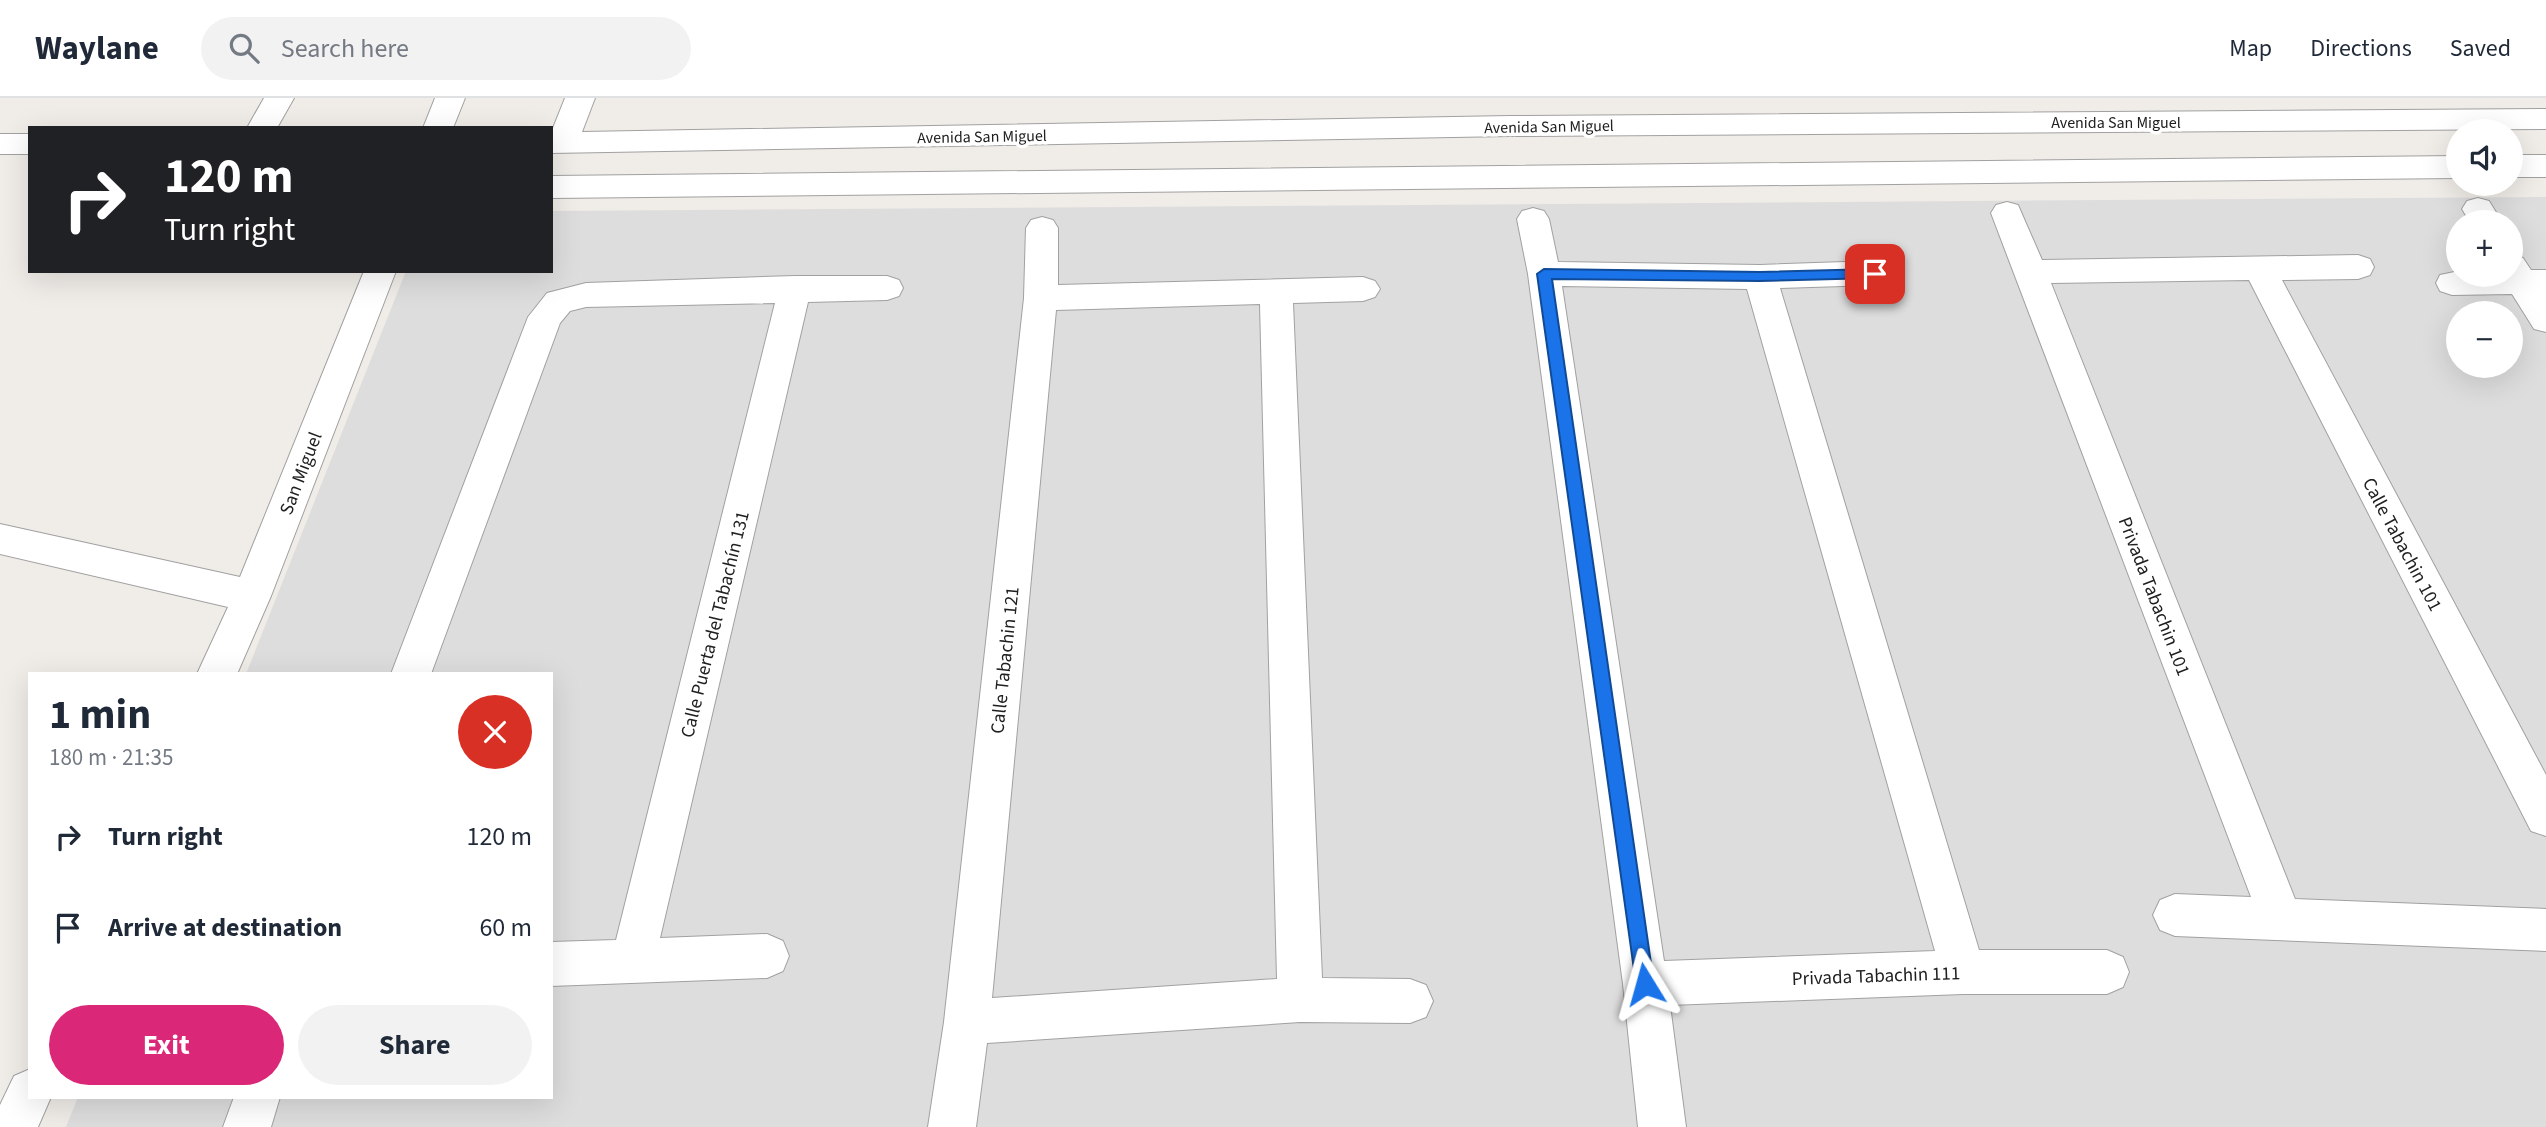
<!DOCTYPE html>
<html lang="en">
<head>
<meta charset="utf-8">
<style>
  body { margin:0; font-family:"Source Sans 3",sans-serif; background:#f2f2f3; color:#1f2937; height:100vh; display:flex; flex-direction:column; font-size:26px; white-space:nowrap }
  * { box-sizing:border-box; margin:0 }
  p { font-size:23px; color:#747a83 }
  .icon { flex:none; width:38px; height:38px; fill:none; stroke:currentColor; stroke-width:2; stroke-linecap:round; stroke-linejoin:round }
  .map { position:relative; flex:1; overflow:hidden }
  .panel { position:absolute; left:28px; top:574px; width:525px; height:427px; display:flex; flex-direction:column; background:#fff; border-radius:0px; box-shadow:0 7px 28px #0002 }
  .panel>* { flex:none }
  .banner { position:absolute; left:28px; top:28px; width:525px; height:147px; border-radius:0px; box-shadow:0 7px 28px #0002; background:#202124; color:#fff; overflow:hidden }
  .controls { position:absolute; left:2446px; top:21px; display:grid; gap:14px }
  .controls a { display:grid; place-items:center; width:77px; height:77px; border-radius:50%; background:#fff; box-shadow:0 7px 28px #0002; font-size:35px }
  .pin { position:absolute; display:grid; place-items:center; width:60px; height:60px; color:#fff; margin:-30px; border-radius:14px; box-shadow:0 4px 10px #0006 }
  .me { position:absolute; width:77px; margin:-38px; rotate:352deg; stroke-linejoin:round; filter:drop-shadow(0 0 5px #0008) }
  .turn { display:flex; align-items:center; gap:24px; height:147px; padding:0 21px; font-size:32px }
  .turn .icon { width:91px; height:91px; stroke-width:2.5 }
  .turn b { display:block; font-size:49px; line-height:60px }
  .round { display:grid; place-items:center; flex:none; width:74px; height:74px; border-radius:37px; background:#f2f2f3 }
  .head { display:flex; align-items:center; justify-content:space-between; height:119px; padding:0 21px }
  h1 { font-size:42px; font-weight:700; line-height:52px }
  .action { display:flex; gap:14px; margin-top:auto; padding:14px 21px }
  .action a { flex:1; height:80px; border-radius:42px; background:#db2777; color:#fff; font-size:28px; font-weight:700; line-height:80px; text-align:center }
  .action a+a { background:#f2f2f3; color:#1f2937 }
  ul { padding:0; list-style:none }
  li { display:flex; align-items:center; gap:21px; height:91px; padding:0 21px }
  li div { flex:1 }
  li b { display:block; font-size:26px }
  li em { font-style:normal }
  header { display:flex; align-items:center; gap:42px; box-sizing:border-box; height:98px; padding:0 35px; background:#fff; border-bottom:2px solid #e0e1e3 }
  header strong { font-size:33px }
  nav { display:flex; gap:38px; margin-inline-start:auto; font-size:24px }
  .search { width:490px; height:63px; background:#f2f2f3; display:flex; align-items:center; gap:18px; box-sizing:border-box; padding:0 24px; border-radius:38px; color:#747a83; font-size:26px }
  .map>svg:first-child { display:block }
  .residential { fill:#dedddd; fill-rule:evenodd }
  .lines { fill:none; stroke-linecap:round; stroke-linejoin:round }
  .minor-casing { stroke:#a1a1a1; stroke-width:2 }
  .minor { fill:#fff; fill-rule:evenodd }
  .route { fill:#1a73e8; stroke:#114b97; stroke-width:2 }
  .labels { text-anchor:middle; stroke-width:7; stroke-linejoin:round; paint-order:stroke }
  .far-street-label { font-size:16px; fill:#202020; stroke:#fff }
  .street-label { font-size:19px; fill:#202020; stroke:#fff }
</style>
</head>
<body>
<header>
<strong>Waylane</strong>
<div class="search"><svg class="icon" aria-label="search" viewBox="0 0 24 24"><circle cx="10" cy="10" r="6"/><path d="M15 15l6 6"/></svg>Search here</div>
<nav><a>Map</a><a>Directions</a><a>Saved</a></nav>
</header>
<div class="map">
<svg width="2546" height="1029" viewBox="0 0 2546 1029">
  <rect width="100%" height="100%" fill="#f0ece8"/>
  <path class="residential" d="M2546,99V1029H66L78,999H551V576H246L406,173H551V113ZM2459,124H2511V177H2459ZM2459,215H2511V268H2459Z"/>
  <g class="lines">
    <g class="minor-casing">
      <path id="minor" d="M264,0H294L277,30H247Z
        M435,0H465L453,30H423Z
        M565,0H595L582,34L1510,18L2546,11V31L1510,38L551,55V35Z
        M0,36H30V56H0Z
        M2511,57H2546V79H2511Z
        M2459,58V80L551,100V78Z
        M2478,100L2489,103L2502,124H2470L2462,111L2467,103Z
        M2007,104L2018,107L2042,162L2358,157L2370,161L2374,169L2370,177L2358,181L2282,182L2546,677V738L2531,733L2249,182L2051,185L2295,801L2546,811V853L2175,838L2160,832L2153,817L2160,802L2175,796L2251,799L1991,115L1996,107Z
        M1533,110L1544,113L1549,121L1558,164L1760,167L1875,163L1887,167L1891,175L1887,183L1875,187L1780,190L1979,852H2107L2123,859L2129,874L2123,889L2107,896H1963L1670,907L1686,1029H1638L1623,886L1528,176L1517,121L1522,113ZM1562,188L1747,191L1935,853L1664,863Z
        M1042,119L1053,122L1058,130V187L1363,179L1375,183L1380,191L1375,199L1363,203L1293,205L1322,880L1410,881L1426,887L1433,903L1426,919L1410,925L1300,924L987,945L976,1029H928L944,924L1024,200L1026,130L1031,122ZM1260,206L1277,881L992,900L1056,212Z
        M2511,156L2523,160L2531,172H2546V234L2534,231L2512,196L2452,197L2440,193L2436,185L2440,177L2459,173V177H2511Z
        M364,173H396L271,498L237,576H197L228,509L0,456V426L240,479Z
        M795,178H887L899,182L903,190L899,198L887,202L808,204L660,840L767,836L783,843L789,858L783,873L767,880L551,888V844L616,842L775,205L586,209L570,213L560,225L431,576H391L528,219L547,195L586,185Z
        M30,971V999H51L38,1029H0V1007L14,978Z
        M234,999H280L271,1029H223Z"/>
    </g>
    <use href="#minor" class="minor"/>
  </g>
  <path class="route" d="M1544,171L1760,174L1875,171L1881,176L1875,180L1760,183L1552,181L1654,886L1652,892L1645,895L1638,892L1636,886L1537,176Z"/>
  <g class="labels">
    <g class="far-street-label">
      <text x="2116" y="30">Avenida San Miguel</text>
      <text transform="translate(1549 28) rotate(-1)" y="6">Avenida San Miguel</text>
      <text transform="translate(982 38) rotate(-1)" y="6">Avenida San Miguel</text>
    </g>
    <g class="street-label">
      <text transform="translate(300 375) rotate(-69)" y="7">San Miguel</text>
      <text transform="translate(2403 446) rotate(62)" y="7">Calle Tabachin 101</text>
      <text transform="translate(2155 498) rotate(69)" y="7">Privada Tabachin 101</text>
      <text transform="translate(714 526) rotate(-76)" y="7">Calle Puerta del Tabachín 131</text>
      <text transform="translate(1004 562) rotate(-84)" y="7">Calle Tabachin 121</text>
      <text transform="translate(1876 877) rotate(-2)" y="7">Privada Tabachin 111</text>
    </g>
  </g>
</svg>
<div class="controls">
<a><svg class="icon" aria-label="sound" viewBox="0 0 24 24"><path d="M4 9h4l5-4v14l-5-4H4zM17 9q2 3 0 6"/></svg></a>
<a>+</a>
<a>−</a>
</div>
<div class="pin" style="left:1875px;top:176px;background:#d93025"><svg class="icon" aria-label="arrive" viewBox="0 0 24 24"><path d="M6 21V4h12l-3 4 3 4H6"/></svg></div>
<svg class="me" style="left:1645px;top:886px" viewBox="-20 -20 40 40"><path d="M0-17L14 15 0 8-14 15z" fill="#1a73e8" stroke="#fff" stroke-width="4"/></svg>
<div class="banner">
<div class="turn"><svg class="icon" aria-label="right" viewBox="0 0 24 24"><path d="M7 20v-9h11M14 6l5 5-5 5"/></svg><div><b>120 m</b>Turn right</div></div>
</div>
<section class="panel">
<div class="head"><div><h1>1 min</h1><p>180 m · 21:35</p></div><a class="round" style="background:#d93025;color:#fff"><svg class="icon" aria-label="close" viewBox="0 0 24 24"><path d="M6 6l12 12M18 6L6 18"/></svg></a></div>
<ul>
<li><svg class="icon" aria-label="right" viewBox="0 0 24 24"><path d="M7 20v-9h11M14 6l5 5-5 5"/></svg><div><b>Turn right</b></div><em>120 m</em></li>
<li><svg class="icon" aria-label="arrive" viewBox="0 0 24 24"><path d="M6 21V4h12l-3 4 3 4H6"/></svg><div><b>Arrive at destination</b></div><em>60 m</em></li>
</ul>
<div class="action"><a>Exit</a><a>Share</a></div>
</section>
</div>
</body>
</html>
